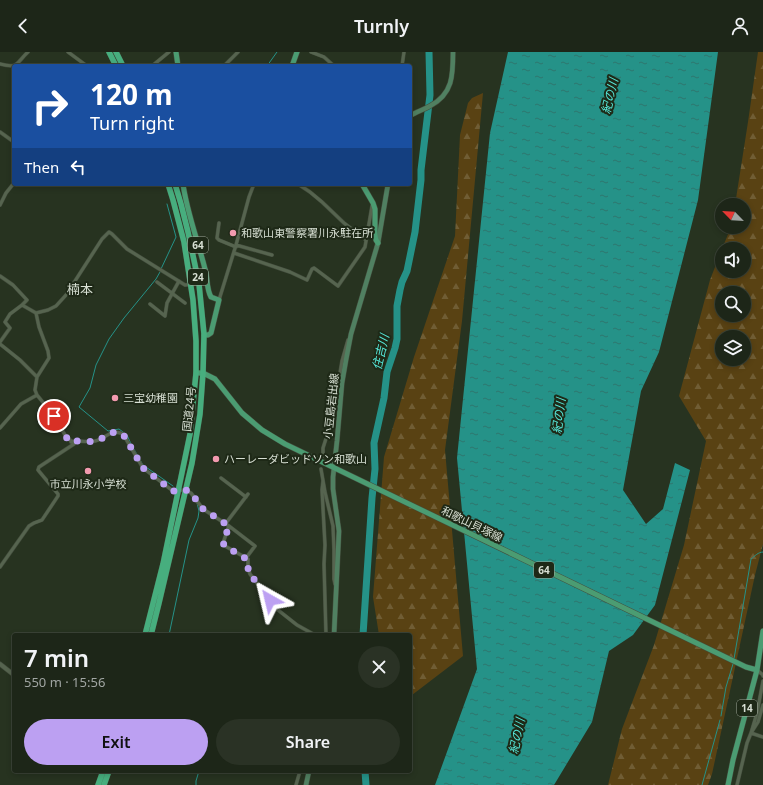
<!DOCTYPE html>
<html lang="en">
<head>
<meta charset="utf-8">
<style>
  body { margin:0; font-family:"Noto Sans","Noto Sans JP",sans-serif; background:#2a3225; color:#f1f3f6; height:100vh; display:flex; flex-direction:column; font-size:15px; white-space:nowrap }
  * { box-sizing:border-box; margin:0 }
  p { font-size:13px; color:#a0a5a2 }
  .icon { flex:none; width:22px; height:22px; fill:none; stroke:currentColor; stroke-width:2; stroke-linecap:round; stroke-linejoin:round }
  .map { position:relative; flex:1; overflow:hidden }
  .panel { position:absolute; left:12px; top:581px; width:400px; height:140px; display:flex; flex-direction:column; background:#1d2618; border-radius:4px; box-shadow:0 2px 6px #0003,0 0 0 1px #3b4337 }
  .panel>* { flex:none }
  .guide { position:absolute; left:12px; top:12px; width:400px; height:122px; border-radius:4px; box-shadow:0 2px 6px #0003,0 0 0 1px #3b4337; background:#1a4fa0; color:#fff; overflow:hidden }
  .needle { width:26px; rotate:295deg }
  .fabs { position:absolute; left:715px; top:146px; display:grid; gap:8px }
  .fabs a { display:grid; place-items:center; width:36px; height:36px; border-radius:50%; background:#1d2618; box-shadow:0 2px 6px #0003,0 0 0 1px #3b4337; font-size:20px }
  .pin { position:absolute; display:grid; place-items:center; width:34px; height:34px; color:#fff; margin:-17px; border:2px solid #fff; border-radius:50%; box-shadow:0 1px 4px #0007 }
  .me { position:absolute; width:44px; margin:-22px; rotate:323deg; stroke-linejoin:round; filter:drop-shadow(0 0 3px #0008) }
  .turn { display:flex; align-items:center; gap:14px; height:84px; padding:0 12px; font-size:18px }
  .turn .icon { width:52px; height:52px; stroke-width:2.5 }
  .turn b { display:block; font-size:28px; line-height:34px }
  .then { display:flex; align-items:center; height:38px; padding:0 12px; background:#0003; gap:8px; font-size:15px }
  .round { display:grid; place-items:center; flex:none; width:42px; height:42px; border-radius:21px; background:#2a3225 }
  .summary { display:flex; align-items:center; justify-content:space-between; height:68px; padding:0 12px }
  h1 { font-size:24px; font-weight:600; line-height:30px }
  .button { display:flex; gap:8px; margin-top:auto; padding:8px 12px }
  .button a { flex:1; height:46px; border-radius:24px; background:#bca0f2; color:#111; font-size:16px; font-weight:600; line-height:46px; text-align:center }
  .button a+a { background:#2a3225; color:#f1f3f6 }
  header { display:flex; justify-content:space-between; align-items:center; height:52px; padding:0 12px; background:#1d2618; font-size:18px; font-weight:600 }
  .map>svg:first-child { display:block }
  .forest { fill:url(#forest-firs); fill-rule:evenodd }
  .water { fill:url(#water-ripples) }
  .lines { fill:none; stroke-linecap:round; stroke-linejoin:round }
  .stream { stroke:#259288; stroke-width:1 }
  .river { stroke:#259288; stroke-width:7 }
  .minor-casing { stroke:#444e3e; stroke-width:4 }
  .tertiary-casing { stroke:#444e3e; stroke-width:5 }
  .secondary-casing { stroke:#444e3e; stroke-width:5.5 }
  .primary-casing { stroke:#444e3e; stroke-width:6 }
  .trunk-casing { stroke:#444e3e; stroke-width:6 }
  .minor { stroke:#56644f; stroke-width:3 }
  .tertiary { stroke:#56644f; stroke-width:4 }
  .secondary { stroke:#508061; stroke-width:4.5 }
  .primary { stroke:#4b9c72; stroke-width:5 }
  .trunk { stroke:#47ae7e; stroke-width:5.5 }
  .route { stroke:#bca0f2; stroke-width:7; stroke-dasharray:0 12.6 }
  .poi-dot { fill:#f29aaf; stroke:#1e2917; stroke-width:1.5 }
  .labels { text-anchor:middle; stroke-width:4; stroke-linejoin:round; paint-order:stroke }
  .shield { fill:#1e2917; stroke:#a0a89b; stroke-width:1 }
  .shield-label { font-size:10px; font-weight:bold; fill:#d7dfd3 }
  .poi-label { font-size:11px; fill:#d7dfd3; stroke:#1e2917; text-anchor:start }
  .street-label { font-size:11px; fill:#d7dfd3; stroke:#1e2917 }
  .water-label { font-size:12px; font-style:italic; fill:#56e8da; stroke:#1e2917 }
  .quarter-label { font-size:13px; fill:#d7dfd3; stroke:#1e2917 }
</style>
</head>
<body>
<header><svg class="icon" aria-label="back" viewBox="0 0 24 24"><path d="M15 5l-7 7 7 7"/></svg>Turnly<svg class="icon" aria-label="person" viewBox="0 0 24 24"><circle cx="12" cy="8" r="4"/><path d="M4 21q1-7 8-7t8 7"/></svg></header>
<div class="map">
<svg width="763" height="733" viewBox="0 0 763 733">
  <defs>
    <pattern id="forest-firs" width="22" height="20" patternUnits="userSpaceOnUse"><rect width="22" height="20" fill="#594213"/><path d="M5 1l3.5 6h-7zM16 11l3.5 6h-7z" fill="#705d34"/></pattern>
    <pattern id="water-ripples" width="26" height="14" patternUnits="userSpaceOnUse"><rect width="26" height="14" fill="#259288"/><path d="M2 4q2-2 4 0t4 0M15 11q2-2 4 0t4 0" fill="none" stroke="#2e766e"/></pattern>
  </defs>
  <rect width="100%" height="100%" fill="#273320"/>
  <path class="forest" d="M758,0H763V492L755,523L712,722L708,733H608L622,677L654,593L684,493L706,389L679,344L710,228L722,197V219H744V197H722L731,175H744V153H735L748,70ZM722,241H744V263H722ZM722,285H744V307H722Z
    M483,41L462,269L445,398L463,604L412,643L410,646V583H379L373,545L384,405L414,305L455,184L460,83L468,51L472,46Z"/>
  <path class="water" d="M508,0H718L698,148L659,300L641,339L623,438L646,472L663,457L675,411L690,418L655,553L633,583L609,599L592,670L554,733H435L477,617L457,406L490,81Z"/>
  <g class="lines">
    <path class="stream" d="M267,14L277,0
      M187,133V132
      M161,217L176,185L167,152
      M160,220L156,227L124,266L109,287L96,313L90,336L79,355L108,379L119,377L127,383L131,392L143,413L173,434
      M169,583L189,488L198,466L199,459L197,451L192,445
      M734,607L751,507C755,504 758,500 763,500
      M721,664L726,635L733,612
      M196,733V729L199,719
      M702,733L720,668"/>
    <path class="river" d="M363,583L372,446L375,417L374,391L384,346L387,320L395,296L397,287V254L400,238L402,230L407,219L415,180L421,128V118L430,43L429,0
      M365,719L366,733"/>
    <g class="minor-casing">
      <path id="minor" d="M68,0L87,14
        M311,0L324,5L334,14
        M0,12C19,17 16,11 28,0
        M152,14L169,0
        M224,14L238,0
        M402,14L404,0
        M0,80L14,90
        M298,132L310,140L322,150L344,171L366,188
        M0,153L6,141L14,131
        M219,171L217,186L219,188L236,195
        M236,193L272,203
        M234,201L290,220L307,228L312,217L314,216L338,234L365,195L372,154
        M0,224L13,233L27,248L22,253
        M157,230L185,251
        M219,248L236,193L249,145L254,132
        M150,252L165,264L167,251L179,229
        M0,290L10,276L5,270L10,262L22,253L36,261L48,258L56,254L66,243L102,187L109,180L112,182L127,197L185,233L207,231
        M0,292L20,308L37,325
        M0,376L21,352L37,343
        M71,390L75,389C81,389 89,390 95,389C105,387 111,376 123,382L143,416L173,439L185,438L191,441L203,457L229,474L223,491L225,494L248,507V516L250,522L278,558L297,573L315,583
        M323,404V396L330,374L336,345L342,309L348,288
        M321,417L325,440L333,474L334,498V527L335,532
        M221,426L246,445
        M323,429L322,438L325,493L324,512L326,583
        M226,471L248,442
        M229,474L255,494L246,506
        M0,515L29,474L34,471L42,468L58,444V442L38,418L39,415L74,392L65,383L54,364L37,343L35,338L37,325L49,306L48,299L39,275L36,261
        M757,618L763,623V624
        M763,629L757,661L751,681L763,685
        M296,733L300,719
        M737,733L747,691L751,681L758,670L763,653"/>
    </g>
    <g class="tertiary-casing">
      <path id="tertiary" d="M0,612L14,623"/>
    </g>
    <g class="secondary-casing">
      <path id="secondary" d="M410,64C416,60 423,58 430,54C453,42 453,23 453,0
        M334,583L339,479L333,437V425L337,389L342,331L346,308L351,282L378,191L388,132
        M306,733L309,719"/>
    </g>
    <g class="primary-casing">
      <path id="primary" d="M176,0L178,14
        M292,14L297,0
        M183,132C187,161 198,189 205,217C208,226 206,236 211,245L219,248L211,281L208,283H204
        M362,132L373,151L375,157V184L376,188L378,191
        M196,321H203L215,327L242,361L262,378L285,392L746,615L757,618
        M728,733L733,708L757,618L763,579"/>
    </g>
    <g class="trunk-casing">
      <path id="trunk" d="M109,0L116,14
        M116,0L123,14
        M145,583L163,512L190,382L196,321V289L193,248L184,190L173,148L168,132
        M151,583L159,551L192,411L200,362L203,321L204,282L199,232L188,180L181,152L175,132
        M98,733L103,719
        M104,733L109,719"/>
    </g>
    <use href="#minor" class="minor"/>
    <use href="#tertiary" class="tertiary"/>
    <use href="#secondary" class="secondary"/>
    <use href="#primary" class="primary"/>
    <use href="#trunk" class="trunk"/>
  </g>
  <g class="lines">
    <path class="route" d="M54,364L65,384L71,390L75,389C81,389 89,390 95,389C105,387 111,376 123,382L143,416L173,439L186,438L191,441L203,457L229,474L223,491L225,494L248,508V516L250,522L270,548"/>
  </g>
  <g class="poi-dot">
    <circle cx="233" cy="181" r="4"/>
    <circle cx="115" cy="346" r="4"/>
    <circle cx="216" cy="407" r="4"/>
    <circle cx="88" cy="419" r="4"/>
  </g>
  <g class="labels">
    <g class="shield">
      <rect x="188" y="185" width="20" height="16" rx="3"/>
      <rect x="188" y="217" width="20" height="16" rx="3"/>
      <rect x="534" y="510" width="20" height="16" rx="3"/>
      <rect x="737" y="648" width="20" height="16" rx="3"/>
    </g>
    <g class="shield-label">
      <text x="198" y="197">64</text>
      <text x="198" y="229">24</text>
      <text x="544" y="522">64</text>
      <text x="747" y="660">14</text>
    </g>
    <g class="poi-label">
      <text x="241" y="185">和歌山東警察署川永駐在所</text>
      <text x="123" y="350">三宝幼稚園</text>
      <text x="224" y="411">ハーレーダビッドソン和歌山</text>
      <text x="88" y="436" text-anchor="middle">市立川永小学校</text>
    </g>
    <g class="street-label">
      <text transform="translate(331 354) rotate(-84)" y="4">小豆島岩出線</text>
      <text transform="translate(189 357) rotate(-84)" y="4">国道24号</text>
      <text transform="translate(472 472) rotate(26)" y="4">和歌山貝塚線</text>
    </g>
    <g class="water-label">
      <text transform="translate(610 44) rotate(-77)" y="4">紀の川</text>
      <text transform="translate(381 300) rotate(-77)" y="4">住吉川</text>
      <text transform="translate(559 364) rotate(-83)" y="4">紀の川</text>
      <text transform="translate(517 684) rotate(-78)" y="4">紀の川</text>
    </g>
    <g class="quarter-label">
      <text x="80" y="242">楠本</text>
    </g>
  </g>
</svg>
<div class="fabs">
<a><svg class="needle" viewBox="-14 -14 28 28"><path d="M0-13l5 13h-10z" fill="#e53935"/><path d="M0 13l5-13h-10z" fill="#a0a5a2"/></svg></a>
<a><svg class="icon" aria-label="sound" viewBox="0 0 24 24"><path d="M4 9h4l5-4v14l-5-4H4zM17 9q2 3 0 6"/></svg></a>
<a><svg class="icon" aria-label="search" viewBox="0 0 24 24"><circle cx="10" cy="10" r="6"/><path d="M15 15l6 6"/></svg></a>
<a><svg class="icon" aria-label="layers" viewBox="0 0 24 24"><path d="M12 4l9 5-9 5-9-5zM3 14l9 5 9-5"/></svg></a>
</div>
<div class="pin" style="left:54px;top:364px;background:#d93025"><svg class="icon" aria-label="arrive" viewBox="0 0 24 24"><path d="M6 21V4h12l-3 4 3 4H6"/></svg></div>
<svg class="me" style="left:270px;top:548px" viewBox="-20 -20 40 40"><path d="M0-17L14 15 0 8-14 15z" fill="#bca0f2" stroke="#fff" stroke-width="4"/></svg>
<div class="guide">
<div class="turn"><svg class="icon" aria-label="right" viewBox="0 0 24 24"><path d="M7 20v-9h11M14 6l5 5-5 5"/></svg><div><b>120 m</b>Turn right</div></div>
<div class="then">Then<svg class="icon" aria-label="left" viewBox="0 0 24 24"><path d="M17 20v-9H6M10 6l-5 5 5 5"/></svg></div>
</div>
<section class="panel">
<div class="summary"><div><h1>7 min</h1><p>550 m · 15:56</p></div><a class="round"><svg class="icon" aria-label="close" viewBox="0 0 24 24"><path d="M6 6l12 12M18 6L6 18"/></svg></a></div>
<div class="button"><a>Exit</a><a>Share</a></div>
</section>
</div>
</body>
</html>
